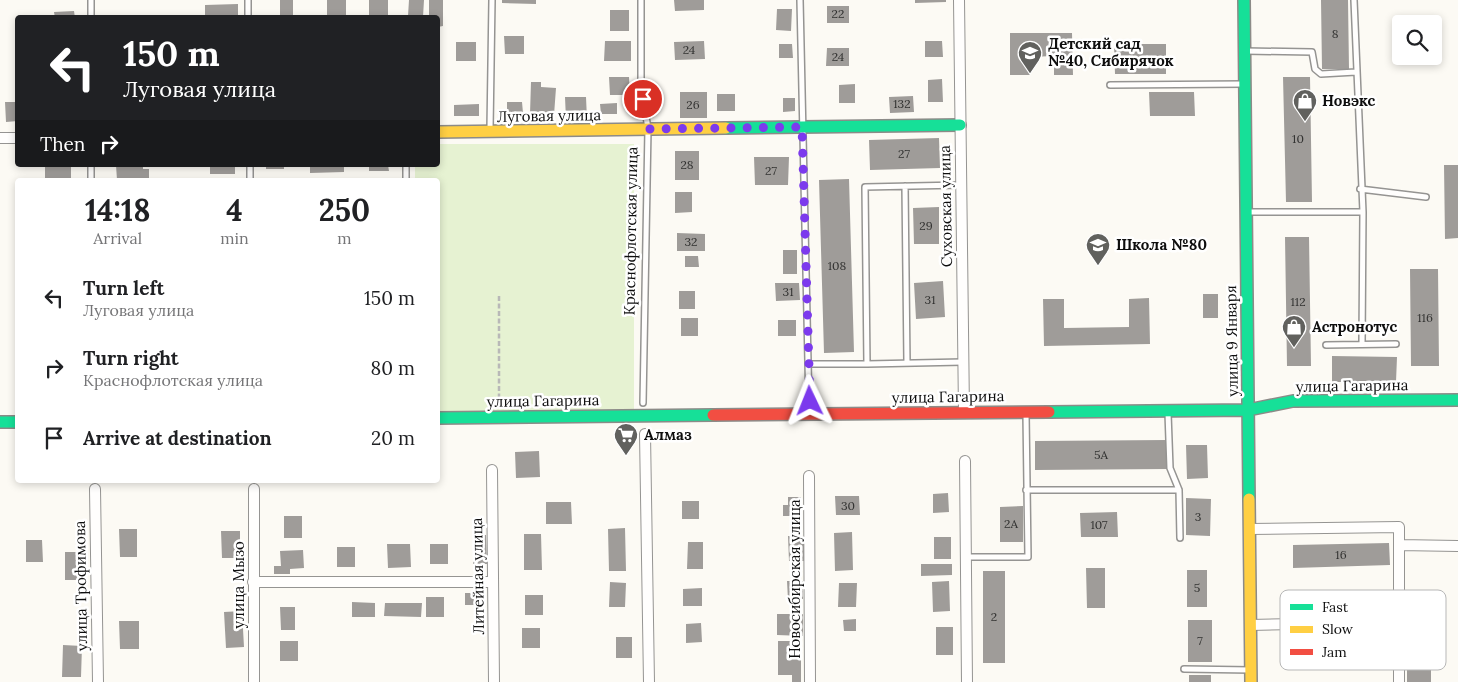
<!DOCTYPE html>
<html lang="en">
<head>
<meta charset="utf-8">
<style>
  body { margin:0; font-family:Lora,serif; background:#f6f6f6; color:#202124; height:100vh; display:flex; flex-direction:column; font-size:19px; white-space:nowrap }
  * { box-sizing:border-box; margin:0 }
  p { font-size:16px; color:#757577 }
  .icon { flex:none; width:28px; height:28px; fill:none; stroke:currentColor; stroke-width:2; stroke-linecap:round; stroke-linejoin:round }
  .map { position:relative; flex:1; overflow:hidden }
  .sheet { position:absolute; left:15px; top:178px; width:425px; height:305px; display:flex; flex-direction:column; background:#fff; border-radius:5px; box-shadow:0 2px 8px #0003 }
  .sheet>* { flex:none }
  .top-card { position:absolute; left:15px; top:15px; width:425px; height:152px; border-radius:5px; box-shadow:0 2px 8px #0003; background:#202124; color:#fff; overflow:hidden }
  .fabs { position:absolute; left:1392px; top:15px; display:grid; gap:10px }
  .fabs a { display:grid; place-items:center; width:50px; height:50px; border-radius:5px; background:#fff; box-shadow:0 2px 8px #0003; font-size:25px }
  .pin { position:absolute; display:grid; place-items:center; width:42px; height:42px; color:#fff; margin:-21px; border:2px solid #fff; border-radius:50%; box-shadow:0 1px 5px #0007 }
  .me { position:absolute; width:55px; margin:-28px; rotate:358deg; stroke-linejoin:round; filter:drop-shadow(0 0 4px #0008) }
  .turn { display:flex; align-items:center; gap:18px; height:105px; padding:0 25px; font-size:22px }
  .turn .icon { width:65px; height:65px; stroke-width:2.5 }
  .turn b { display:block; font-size:35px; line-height:42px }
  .then { display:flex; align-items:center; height:48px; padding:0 25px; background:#0003; gap:10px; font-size:19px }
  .eta { display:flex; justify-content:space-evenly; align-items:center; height:85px; text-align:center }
  .eta b { font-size:30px; font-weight:700; line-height:35px }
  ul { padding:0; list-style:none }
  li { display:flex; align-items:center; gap:15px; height:70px; padding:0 25px }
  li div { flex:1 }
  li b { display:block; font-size:19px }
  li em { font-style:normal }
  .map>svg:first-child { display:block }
  .green { fill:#e6f2d2 }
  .building { fill:#9f9c99 }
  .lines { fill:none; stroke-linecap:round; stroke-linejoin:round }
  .lane-casing { stroke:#959492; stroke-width:8 }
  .street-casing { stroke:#959492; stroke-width:12 }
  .fast-casing { stroke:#8c8b88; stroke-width:14 }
  .slow-casing { stroke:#8c8b88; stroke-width:14 }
  .jam-casing { stroke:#8c8b88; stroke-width:14 }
  .path { stroke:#b8b8b7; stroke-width:2.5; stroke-dasharray:5 2.5; stroke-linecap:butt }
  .lane { stroke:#fffefd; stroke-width:5 }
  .street { stroke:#fffefd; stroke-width:10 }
  .fast { stroke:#16e098; stroke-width:11 }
  .slow { stroke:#ffcf43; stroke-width:11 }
  .jam { stroke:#f24e42; stroke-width:11 }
  .route { stroke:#7c3aed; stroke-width:9; stroke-dasharray:0 16.2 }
  .labels { text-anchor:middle; stroke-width:5; stroke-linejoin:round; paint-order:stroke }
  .number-label { font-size:12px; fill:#323231 }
  .poi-label { font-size:15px; font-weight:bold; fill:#0e0e0e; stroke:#fff; text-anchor:start }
  .street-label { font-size:15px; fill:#0e0e0e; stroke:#fff }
  .key { fill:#fff; stroke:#b7b7b7; stroke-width:1 }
  .key-label { font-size:14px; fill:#0e0e0e }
</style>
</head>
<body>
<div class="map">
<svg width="1458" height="682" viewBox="0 0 1458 682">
  <rect width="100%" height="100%" fill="#fcfaf4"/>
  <path class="green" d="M438,144H634V412H438V180H415V165H438Z"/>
  <path class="building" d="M280,0H293V18H280Z
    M327,0H346V16L327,17Z
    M369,0H388V18H369Z
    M409,0H424L423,17L408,16Z
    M429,0H443V26L438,27V18H429Z
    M502,0H536V4L502,3Z
    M674,0H704V10L675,11Z
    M915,0H946V2L915,3Z
    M1321,0H1348L1349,69H1322Z
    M238,4V18H205V5Z
    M827,6H849V23H827Z
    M777,9H792L791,31L776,30Z
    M610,10H629V31H610Z
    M74,11L75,18H55L54,12Z
    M1010,33H1072L1073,75H1054V56L1029,57L1030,75H1010Z
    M504,36H524V54H505Z
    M605,41H631V61H604Z
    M704,41L705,59L675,60L674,42Z
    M925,41H942L943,57H925Z
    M456,42H476V61H456Z
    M779,44H792L793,58H779Z
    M1114,44H1166V74H1115Z
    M827,48H849V66H826Z
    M609,77H629L630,95H610Z
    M1283,77H1310L1312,202H1286Z
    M942,79L943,102H928V80Z
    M531,82H541V87L556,88L554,115L530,114Z
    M855,84V103H839V85Z
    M680,92H707V118H680Z
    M1149,92H1194L1195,116H1150Z
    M717,94H735V111H717Z
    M913,96L914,112L890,113L889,97Z
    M565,97H586L587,119L566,120Z
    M783,98H795V111L783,112Z
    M5,102H18V121L6,122Z
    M507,102H522L523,113H507Z
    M617,103V114H601L600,104Z
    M479,104V116H454V105Z
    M939,138L940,168L870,170L869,140Z
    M675,151H699V180H675Z
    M754,157H789L788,185H755Z
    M45,165H71V178H45Z
    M116,165H143V169H149V180H117Z
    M210,165H235V174H210Z
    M266,165H284V169H266Z
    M310,165H344V172L310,173Z
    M369,165H388L389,171H369Z
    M1444,165H1458V238L1445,239Z
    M849,179L854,352L824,353L819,180Z
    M675,192H692V212L675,213Z
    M939,207V244H914L913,208Z
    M677,233L705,234V251H677Z
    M1285,237H1309L1311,366H1287Z
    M783,250H797V274H783Z
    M685,256H698L699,267H685Z
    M1410,269H1438L1439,366H1411Z
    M943,281L945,317L916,319L914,283Z
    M775,283H799L800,300L776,301Z
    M679,291H695V309H679Z
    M1203,294H1218V318H1203Z
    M1149,298L1150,344L1044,346L1043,299H1064V328L1129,327V299Z
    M681,318H698V336H681Z
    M778,320H796V336H778Z
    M1332,356L1397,357L1396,382H1332Z
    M1167,440V469L1035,470V441Z
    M1186,445H1207L1208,478L1187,479Z
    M539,451L540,477L516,478L515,452Z
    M948,493L949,512L933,513V494Z
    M835,496H859L860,515H836Z
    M788,497H801V516H783V505H788Z
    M1186,498L1211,499L1210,536L1186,535Z
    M682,501H699V519H682Z
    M546,502H571L572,524H546Z
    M1023,506V542H1000V507Z
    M1117,512L1118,537H1081L1080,513Z
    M284,516H302V538H284Z
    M625,528L626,571H609L608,529Z
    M119,529H137V557H120Z
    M221,531H240V558H222Z
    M852,532L853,570L835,571L834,533Z
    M524,534H541L542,570H524Z
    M473,535H486L487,564H473Z
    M788,536H805V561H789Z
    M934,537H951V559H934Z
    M26,540H42L43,562H26Z
    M688,542H703V569H687Z
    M1389,543L1390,565L1293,568V545Z
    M387,544H410L411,567L388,568Z
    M430,544H448V564H430Z
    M337,547H355V567H337Z
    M303,550L304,568L290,569V574H274V566H281L280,551Z
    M65,552H84L83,580H65Z
    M921,564H952V575L921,576Z
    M1086,568H1105V608H1087Z
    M1187,570H1207V607H1187Z
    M983,571H1005V663H983Z
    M787,581H803V599L788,600Z
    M949,581L950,611L933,612L932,582Z
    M610,582L626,583L625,607H609Z
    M839,583H857L856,607H838Z
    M702,588V606H683V589Z
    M465,593H480L479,605H465Z
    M525,595H543V615H525Z
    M426,597H444V617H426Z
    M352,602L375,603V617H352Z
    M385,603H422L421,617L384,616Z
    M280,607H295V630H281Z
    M242,611L244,647L226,648L224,612Z
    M777,614H803V636L777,635Z
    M856,619V631H844L843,620Z
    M1188,620H1212V662H1188Z
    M119,621H139V649H120Z
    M701,623L702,642L686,643V624Z
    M936,627H953V655H936Z
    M522,628H540V648H522Z
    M1407,635H1431V682H1407Z
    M616,637H632V658H616Z
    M280,641H298V661H280Z
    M778,641H801V682H792V675H778Z
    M63,645L82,646L81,677H62Z
    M1189,675H1211V682H1189Z"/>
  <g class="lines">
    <g class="lane-casing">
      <path id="lane" d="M91,0V18
        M248,0V18
        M641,0V84L648,129L643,403
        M800,0L809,407
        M1354,0L1363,212L1362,344
        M1245,51L1312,52L1315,69L1321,74L1356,72
        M1110,85L1244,84
        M490,129L492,0
        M250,165V180
        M406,165V180
        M91,180V165
        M961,185L865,187L867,364L963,362
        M905,186L907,363
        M1360,189L1426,197
        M1246,212H1363
        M1326,345L1396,344
        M809,364H867
        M1168,413L1170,468L1179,490L1180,538
        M1026,490H1179
        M966,557H1028L1026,414
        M1184,669L1251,670"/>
    </g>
    <g class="street-casing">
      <path id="street" d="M959,0L964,412
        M0,138H18
        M645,434L649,682
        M965,461L967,682
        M492,470L494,682
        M809,476L810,682
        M95,489L98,682
        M254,489V682
        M1249,529L1399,527V545
        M253,582H493
        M1250,625L1399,622
        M1399,682V545L1458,546"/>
    </g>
    <g class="fast-casing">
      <path id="fast" d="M1244,0L1249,499
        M726,128L960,125
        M1049,412L1248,410L1293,401L1458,400
        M438,418L713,415
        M0,422H18"/>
    </g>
    <g class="slow-casing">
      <path id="slow" d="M438,132L726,128
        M1249,499L1251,682"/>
    </g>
    <g class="jam-casing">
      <path id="jam" d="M713,415L1049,412"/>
    </g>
    <path class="path" d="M499,296V403"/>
    <use href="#lane" class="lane"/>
    <use href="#street" class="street"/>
    <use href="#fast" class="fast"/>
    <use href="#slow" class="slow"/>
    <use href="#jam" class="jam"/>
  </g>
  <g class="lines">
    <path class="route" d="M643,99L648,129L802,127L810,401"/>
  </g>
  <defs>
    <g id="school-pin" transform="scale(1.25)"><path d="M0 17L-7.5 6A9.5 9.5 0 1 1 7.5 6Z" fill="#61615e" stroke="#fff"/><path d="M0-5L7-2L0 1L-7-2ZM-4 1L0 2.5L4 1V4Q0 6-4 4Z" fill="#fff"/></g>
    <g id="shop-pin" transform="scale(1.25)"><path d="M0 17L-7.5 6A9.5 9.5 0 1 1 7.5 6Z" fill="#61615e" stroke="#fff"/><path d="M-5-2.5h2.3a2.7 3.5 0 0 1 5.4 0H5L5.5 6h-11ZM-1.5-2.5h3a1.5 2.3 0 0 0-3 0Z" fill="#fff"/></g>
    <g id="supermarket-pin" transform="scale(1.25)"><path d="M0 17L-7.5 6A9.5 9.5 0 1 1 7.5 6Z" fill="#61615e" stroke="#fff"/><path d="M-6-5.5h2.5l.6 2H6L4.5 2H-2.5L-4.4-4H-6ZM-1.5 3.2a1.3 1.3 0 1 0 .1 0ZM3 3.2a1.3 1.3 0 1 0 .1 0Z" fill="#fff"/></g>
  </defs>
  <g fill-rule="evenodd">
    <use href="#school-pin" x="1030" y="53"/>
    <use href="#shop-pin" x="1305" y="101"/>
    <use href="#school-pin" x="1098" y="245"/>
    <use href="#shop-pin" x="1294" y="327"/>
    <use href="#supermarket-pin" x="626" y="435"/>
  </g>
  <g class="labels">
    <g class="number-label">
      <text x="838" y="18">22</text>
      <text x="1335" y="38">8</text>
      <text x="689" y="54">24</text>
      <text x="838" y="61">24</text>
      <text x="902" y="108">132</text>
      <text x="693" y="109">26</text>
      <text x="1298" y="143">10</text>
      <text x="904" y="158">27</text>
      <text x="687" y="169">28</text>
      <text x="771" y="175">27</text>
      <text x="926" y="230">29</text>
      <text x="691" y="246">32</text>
      <text x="837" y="270">108</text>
      <text x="788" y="296">31</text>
      <text x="930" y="304">31</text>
      <text x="1298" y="306">112</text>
      <text x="1425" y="322">116</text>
      <text x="1101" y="459">5А</text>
      <text x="848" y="510">30</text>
      <text x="1198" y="521">3</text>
      <text x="1011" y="528">2А</text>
      <text x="1099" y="529">107</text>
      <text x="1341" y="559">16</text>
      <text x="1197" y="592">5</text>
      <text x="994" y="621">2</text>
      <text x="1200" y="645">7</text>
    </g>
    <g class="poi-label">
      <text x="1048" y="49">Детский сад<tspan x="1048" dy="17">№40, Сибирячок</tspan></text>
      <text x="1322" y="106">Новэкс</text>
      <text x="1116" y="250">Школа №80</text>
      <text x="1312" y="332">Астронотус</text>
      <text x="644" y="440">Алмаз</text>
    </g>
    <g class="street-label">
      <text transform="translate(549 116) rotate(-1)" y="5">Луговая улица</text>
      <text transform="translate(946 206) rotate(-91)" y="5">Суховская улица</text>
      <text transform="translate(631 231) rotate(-89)" y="5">Краснофлотская улица</text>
      <text transform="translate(1232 341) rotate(-91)" y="5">улица 9 Января</text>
      <text transform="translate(1352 386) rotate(-1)" y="5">улица Гагарина</text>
      <text transform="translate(948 397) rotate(-1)" y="5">улица Гагарина</text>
      <text transform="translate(543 401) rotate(-1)" y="5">улица Гагарина</text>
      <text transform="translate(478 576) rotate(-91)" y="5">Литейная улица</text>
      <text transform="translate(795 579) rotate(-90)" y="5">Новосибирская улица</text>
      <text transform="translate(239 585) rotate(-90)" y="5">улица Мызо</text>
      <text transform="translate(81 586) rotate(-91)" y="5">улица Трофимова</text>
    </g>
  </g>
  <rect x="1280" y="590" width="166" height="80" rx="8" class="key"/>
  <rect x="1290" y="604" width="23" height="6" fill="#16e098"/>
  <rect x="1290" y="626" width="23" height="7" fill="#ffcf43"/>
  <rect x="1290" y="649" width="23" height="6" fill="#f24e42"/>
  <g class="key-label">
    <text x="1322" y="612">Fast</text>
    <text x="1322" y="634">Slow</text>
    <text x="1322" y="657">Jam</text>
  </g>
</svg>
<div class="fabs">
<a><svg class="icon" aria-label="search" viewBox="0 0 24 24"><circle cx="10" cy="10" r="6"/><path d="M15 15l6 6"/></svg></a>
</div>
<div class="pin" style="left:643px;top:99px;background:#d93025"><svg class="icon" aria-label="arrive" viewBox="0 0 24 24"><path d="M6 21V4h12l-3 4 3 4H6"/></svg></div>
<svg class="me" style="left:810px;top:401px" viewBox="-20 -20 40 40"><path d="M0-17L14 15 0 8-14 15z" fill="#7c3aed" stroke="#fff" stroke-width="4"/></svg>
<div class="top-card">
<div class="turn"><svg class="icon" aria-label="left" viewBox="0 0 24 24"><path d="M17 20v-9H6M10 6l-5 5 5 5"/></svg><div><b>150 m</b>Луговая улица</div></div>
<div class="then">Then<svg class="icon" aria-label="right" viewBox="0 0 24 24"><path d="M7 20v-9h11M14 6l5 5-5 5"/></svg></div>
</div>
<section class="sheet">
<div class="eta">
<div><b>14:18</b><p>Arrival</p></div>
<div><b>4</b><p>min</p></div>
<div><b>250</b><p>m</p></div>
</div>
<ul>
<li><svg class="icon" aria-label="left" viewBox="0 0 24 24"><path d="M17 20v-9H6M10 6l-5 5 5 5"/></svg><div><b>Turn left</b><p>Луговая улица</p></div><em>150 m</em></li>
<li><svg class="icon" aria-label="right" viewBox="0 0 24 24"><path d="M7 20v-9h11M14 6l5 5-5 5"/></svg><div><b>Turn right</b><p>Краснофлотская улица</p></div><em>80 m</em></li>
<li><svg class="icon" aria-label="arrive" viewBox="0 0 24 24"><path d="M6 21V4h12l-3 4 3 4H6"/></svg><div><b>Arrive at destination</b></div><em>20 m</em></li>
</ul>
</section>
</div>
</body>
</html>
